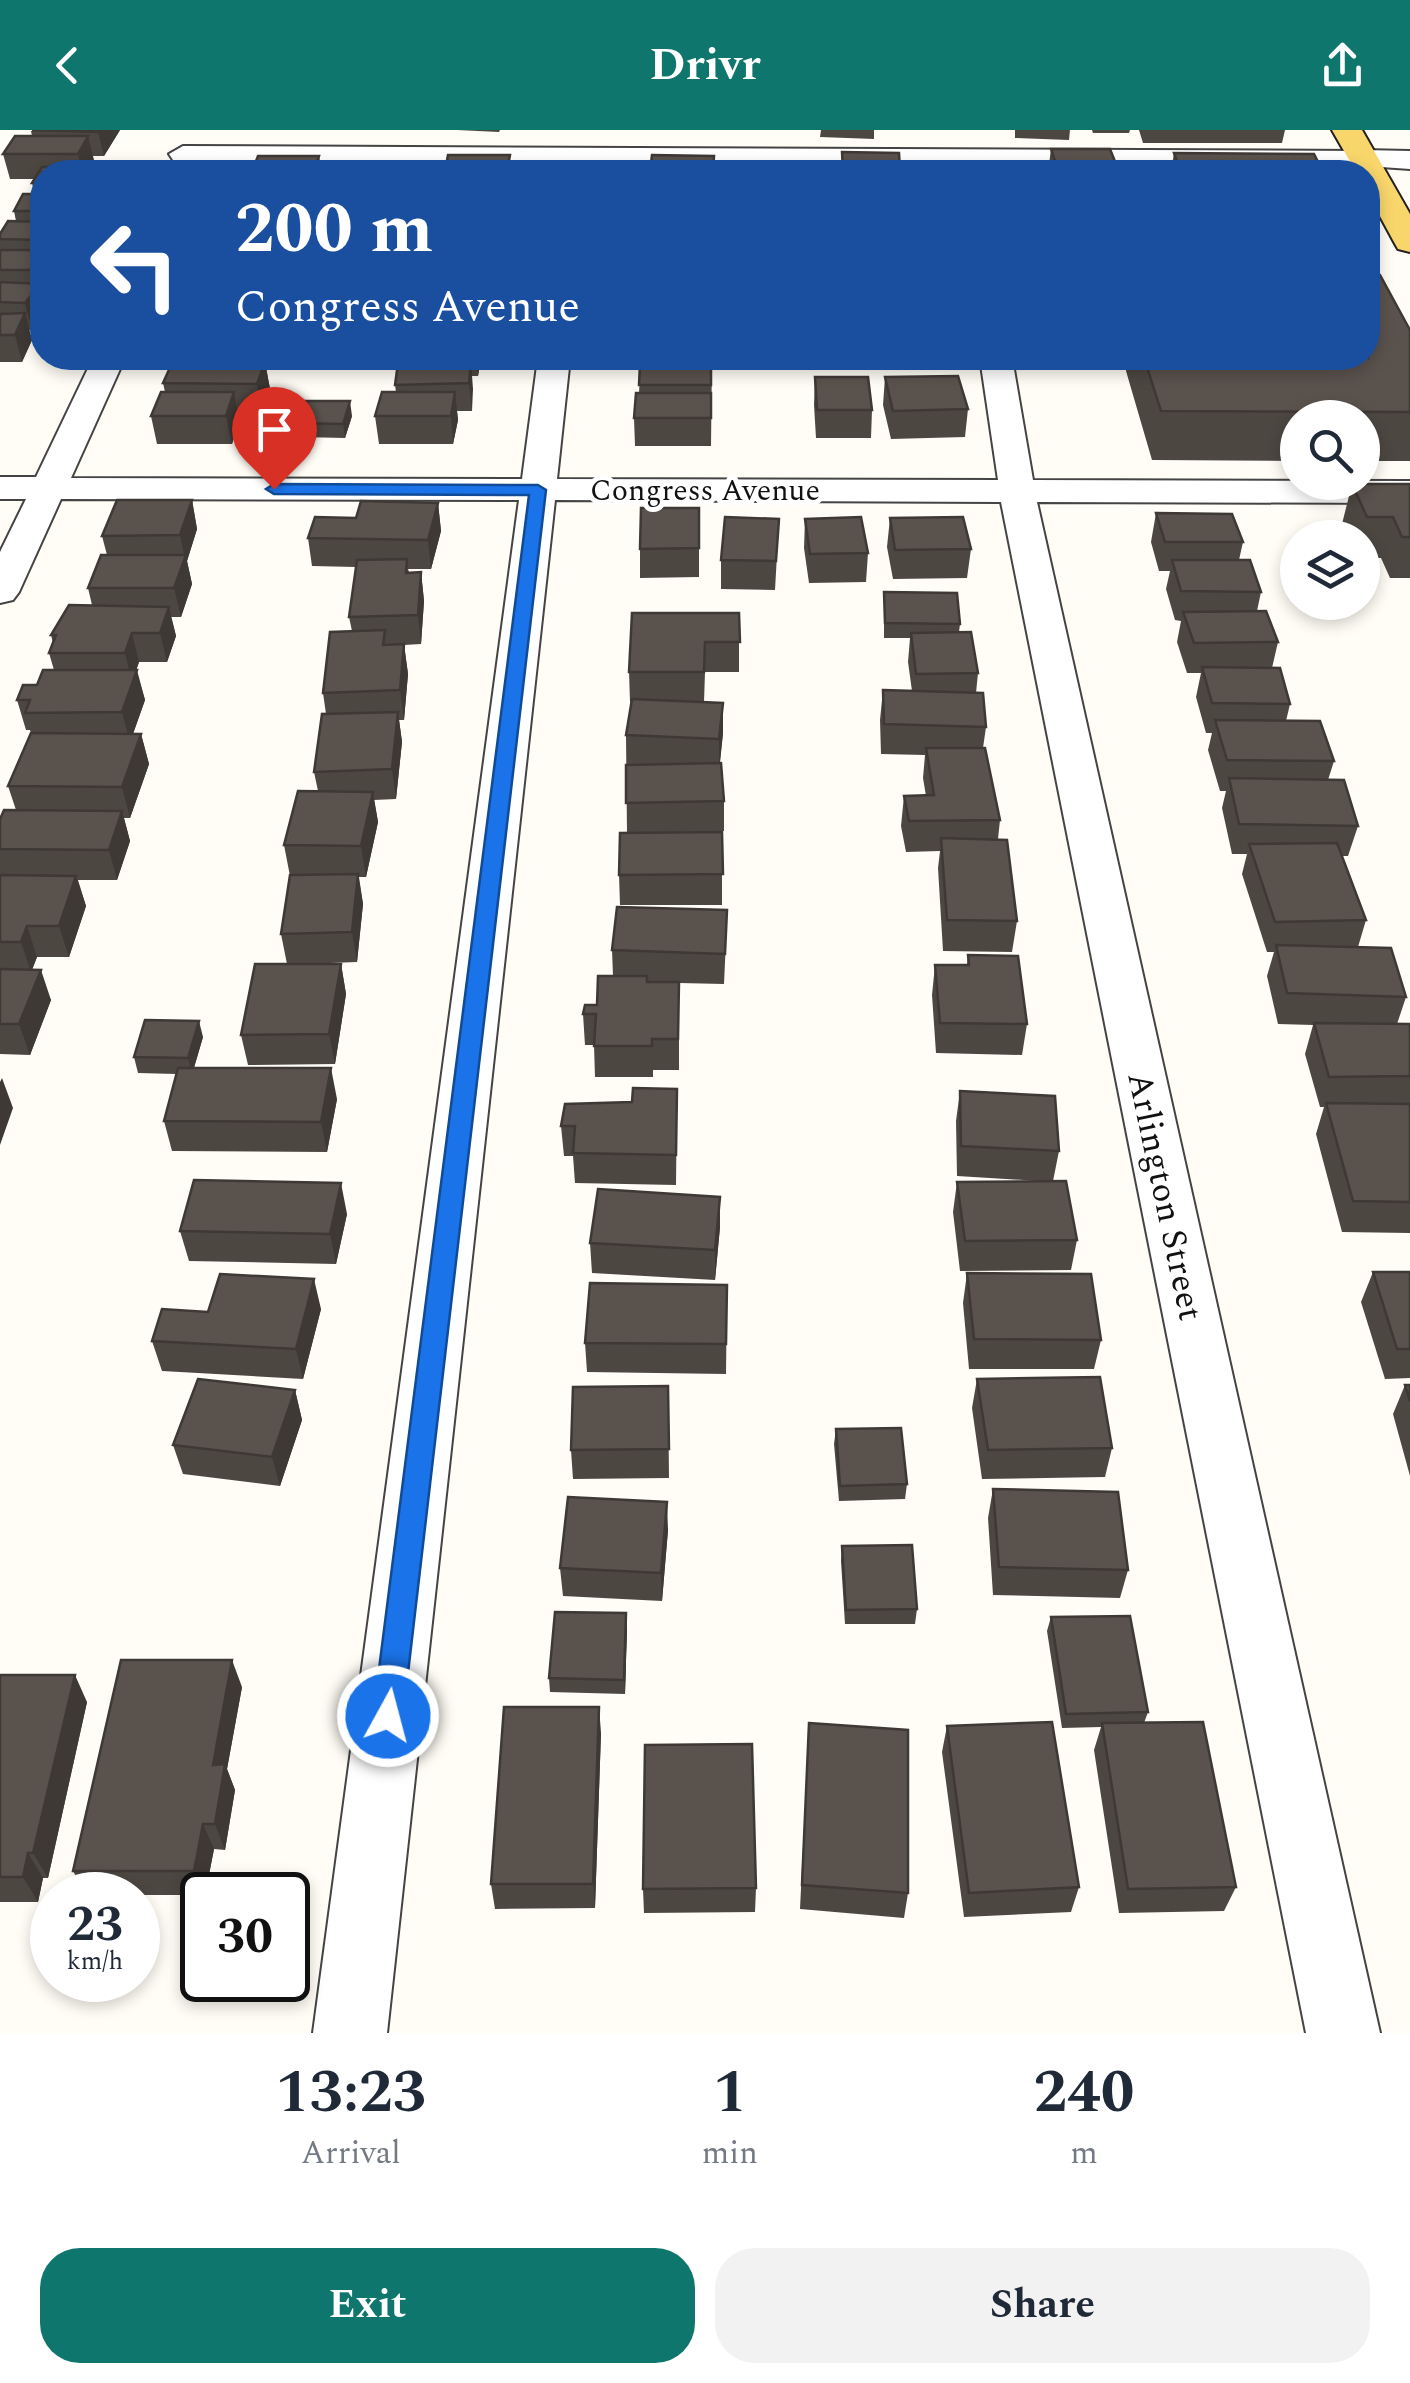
<!DOCTYPE html>
<html lang="en">
<head>
<meta charset="utf-8">
<style>
  body { margin:0; font-family:Spectral,serif; background:#f2f2f3; color:#1f2937; height:100vh; display:flex; flex-direction:column; font-size:38px; white-space:nowrap }
  * { box-sizing:border-box; margin:0 }
  p { font-size:32px; color:#747a83 }
  .icon { flex:none; width:55px; height:55px; fill:none; stroke:currentColor; stroke-width:2; stroke-linecap:round; stroke-linejoin:round }
  .map { position:relative; height:1903px; overflow:hidden }
  .details { display:flex; flex-direction:column; background:#fff; flex:1 }
  .details>* { flex:none }
  .guide { position:absolute; left:30px; top:30px; width:1350px; height:210px; border-radius:40px; box-shadow:0 5px 15px #0003; background:#1a4fa0; color:#fff; overflow:hidden }
  .controls { position:absolute; left:1280px; top:270px; display:grid; gap:20px }
  .controls a { display:grid; place-items:center; width:100px; height:100px; border-radius:50%; background:#fff; box-shadow:0 5px 15px #0003; font-size:50px }
  .speed { position:absolute; left:30px; top:1742px; display:flex; gap:20px; font-size:50px; font-weight:700; text-align:center }
  .speed>* { display:grid; place-content:center; width:130px; height:130px; border-radius:50%; background:#fff; box-shadow:0 5px 15px #0003; line-height:1 }
  .speed small { font-size:25px; font-weight:400 }
  .speed .limit { border:5px solid #111; border-radius:15px; background:#fff; color:#111 }
  .pin { position:absolute; display:grid; place-items:center; width:85px; height:85px; color:#fff; margin:-102px -42px; border-radius:50% 50% 50% 0; rotate:-45deg; box-shadow:0 0 10px #0007 }
  .pin .icon { rotate:45deg }
  .me { position:absolute; width:110px; margin:-55px; rotate:7deg; stroke-linejoin:round; filter:drop-shadow(0 0 8px #0008) }
  .turn { display:flex; align-items:center; gap:35px; height:210px; padding:0 40px; font-size:45px }
  .turn .icon { width:130px; height:130px; stroke-width:2.5 }
  .turn b { display:block; font-size:70px; line-height:85px }
  .eta { display:flex; justify-content:space-evenly; align-items:center; height:170px; text-align:center }
  .eta b { font-size:60px; font-weight:700; line-height:70px }
  .button { display:flex; gap:20px; margin-top:auto; padding:20px 40px }
  .button a { flex:1; height:115px; border-radius:40px; background:#0f766e; color:#fff; font-size:40px; font-weight:700; line-height:115px; text-align:center }
  .button a+a { background:#f2f2f3; color:#1f2937 }
  header { display:flex; justify-content:space-between; align-items:center; height:130px; padding:0 40px; background:#0f766e; color:#fff; font-size:45px; font-weight:700 }
  .map>svg:first-child { display:block }
  .lines { fill:none; stroke-linecap:round; stroke-linejoin:round }
  .minor-casing { stroke:#444; stroke-width:4 }
  .tertiary-casing { stroke:#444; stroke-width:4 }
  .primary-casing { stroke:#222; stroke-width:4 }
  .minor { fill:#fff; fill-rule:evenodd }
  .tertiary { fill:#fff; fill-rule:evenodd }
  .primary { fill:#f9d66b; fill-rule:evenodd }
  .wall { fill:#4d4742 }
  .shaded-wall { fill:#3f3936 }
  .building { fill:#5a524d; stroke:#3f3936; stroke-width:2.5 }
  .route { fill:#1a73e8; stroke:#114b97; stroke-width:2.5 }
  .labels { text-anchor:middle; stroke-width:10; stroke-linejoin:round; paint-order:stroke }
  .far-street-label { font-size:30px; fill:#111; stroke:#fff }
  .street-label { font-size:35px; fill:#111; stroke:#fff }
</style>
</head>
<body>
<header><svg class="icon" aria-label="back" viewBox="0 0 24 24"><path d="M15 5l-7 7 7 7"/></svg>Drivr<svg class="icon" aria-label="share" viewBox="0 0 24 24"><path d="M12 15V3M7 8l5-5 5 5M5 13v7h14v-7"/></svg></header>
<div class="map">
<svg width="1410" height="1903" viewBox="0 0 1410 1903">
  <rect width="100%" height="100%" fill="#fffdf5"/>
  <g class="lines">
    <g class="minor-casing">
      <path id="minor" d="M183,16L1363,21L1377,29L1363,37L173,30L169,24Z
        M93,228H125L71,348L522,349L538,228H570L557,349L998,350L980,228H1012L1033,350L1410,351V373L1037,372L1380,1903H1306L1001,372L555,370L387,1903H313L519,370L61,369L19,462L13,470L0,473V422L26,369H0V347H36Z"/>
    </g>
    <g class="tertiary-casing">
      <path id="tertiary" d="M1363,20L1410,21V39L1352,35L1348,29L1352,23Z"/>
    </g>
    <g class="primary-casing">
      <path id="primary" d="M1332,0H1362L1410,84V122L1398,119L1394,112L1368,64V42H1356Z"/>
    </g>
    <use href="#minor" class="minor"/>
    <use href="#tertiary" class="tertiary"/>
    <use href="#primary" class="primary"/>
  </g>
  <path class="wall" d="M120,0L104,26H93L94,31L90,37L42,42V186L32,200H29L32,210L22,232H0V104L16,91L14,81L35,64L32,53L35,49H10L3,24L32,6L31,1Z
    M457,0H500L499,2Z
    M821,0H874V9L820,7Z
    M1015,0H1070L1069,10L1015,8Z
    M1092,0H1130L1129,3H1093Z
    M1139,0H1285L1282,13H1143Z
    M1051,19L1116,34L1115,41L1130,42H1048Z
    M842,22L899,23V42H841Z
    M1174,23L1323,42H1171Z
    M448,25L511,42H445Z
    M319,26L321,42H252V41Z
    M1410,200V331H1362V288H1298V331L1152,330L1126,241L1128,228H1368Z
    M180,228H259L258,232H265L270,259L261,282H238L239,290L232,314H157L151,286L165,262L163,253L180,231Z
    M403,228H481L478,246H472V281H457L458,290L453,314H379L375,286L396,262L395,255L403,233Z
    M641,228H712L711,316H635L634,288L639,263Z
    M815,247L872,280L871,308H816L814,275Z
    M885,247L968,279L965,307L891,309L883,275Z
    M352,286L345,308L299,307L297,293Z
    M1352,354H1410V448H1390L1381,428H1362V408H1348L1342,394Z
    M192,370L197,399L187,431L192,454L181,487H171L176,506L167,532H139L136,540L145,570L133,604H141L149,634L130,688H124L130,711L117,750H78L86,776L69,827H37L32,840L51,870L30,925L0,924V689L16,680L8,656L31,603L30,600H26L17,570L54,540L49,523L53,513L51,505L92,475L88,458L107,425L102,406Z
    M438,373L441,401L431,439H408L409,442H421L424,471L421,514L404,515L408,544L404,590H399L402,612L396,669L374,670L378,692L366,747H359L363,774L357,832L303,834H341L346,864L335,934L248,935L241,905L287,834L281,804L290,746L284,715L318,661L314,642L326,584L323,563L352,501L349,487L356,437L312,436L308,408L356,388Z
    M699,378V447L640,448V419Z
    M1156,383L1243,412L1239,430L1261,462L1257,481L1278,512L1272,538L1290,574L1286,591L1334,631L1328,650L1358,696L1348,726H1342L1366,790L1358,817L1406,867L1397,894H1410V1103L1342,1102L1316,1004L1324,977H1320L1305,924L1313,895L1278,894L1267,846L1274,822H1267L1242,744L1247,724H1232L1222,678L1226,661H1220L1208,620L1212,603H1206L1196,567L1201,543H1187L1177,512L1181,491L1175,490L1166,459L1170,441H1159L1151,412Z
    M890,388L971,419L967,448L893,449L887,417Z
    M779,389L775,460L721,459V430Z
    M805,389L868,423L866,452L809,453L804,418Z
    M884,462L960,494L959,502L978,543L976,563L986,597L983,618L1000,690L998,709L1017,791L1012,822L943,821L938,738L940,721L906,722L901,696L904,666H926L923,648L925,625L881,624L880,590L883,560L912,561L908,532L910,508H884Z
    M739,483V542H705L704,572L723,573V603L720,633L724,671V701L680,702H722V775H620L619,745L627,703L626,605L632,572H630L629,542Z
    M726,810L724,854L679,853V940H653V947H595L594,915H585L583,884L597,875L613,846L612,820Z
    M968,825L1027,894L1022,925L936,923L932,865L935,835H967Z
    M203,907L194,938L337,969L327,1022L172,1021L164,991L176,944L138,943L134,927Z
    M677,959L676,1055L575,1053L573,1026H564L561,996Z
    M960,961L1059,1021L1053,1051L1077,1110L1071,1140L960,1141L953,1082L957,1052L1040,1051L957,1046L956,991Z
    M720,1067V1097L715,1150L592,1143L590,1113Z
    M347,1084L336,1134L189,1131L180,1101Z
    M1373,1142H1410V1248L1385,1249L1361,1172Z
    M967,1143L1101,1210L1094,1239H969L963,1173Z
    M727,1155L726,1244L587,1242L585,1213Z
    M321,1179L303,1249L162,1241L152,1211L208,1182Z
    M977,1249L1112,1318L1105,1347L982,1349L972,1278Z
    M1405,1255H1410V1346L1393,1284Z
    M668,1256L669,1348L573,1349L571,1320Z
    M295,1260L302,1290L280,1356L183,1344L173,1315Z
    M836,1299L907,1354L905,1369L839,1371L834,1314Z
    M993,1359L1128,1440L1120,1468L993,1465L988,1388Z
    M668,1400L662,1471L563,1466L560,1438Z
    M842,1416L917,1479L915,1494H845L841,1431Z
    M1051,1487L1148,1582L1144,1593L1236,1757L1224,1781L1119,1783L1094,1620L1101,1597L1062,1598L1047,1501Z
    M627,1497L625,1564L550,1562L549,1548Z
    M0,1545L87,1572L48,1748H43L38,1772H0Z
    M242,1557L227,1639L235,1660L225,1720L214,1719L205,1765H86L73,1741Z
    M809,1593L908,1763L904,1788L800,1779Z
    M947,1596L1079,1757L1071,1782L964,1787L942,1622Z
    M601,1603L595,1778L495,1779L491,1754Z
    M756,1758L755,1782L644,1783L643,1759Z"/>
  <path class="shaded-wall" d="M99,0H120L104,26L98,2Z
    M88,6L94,31L87,42H82L78,24Z
    M319,26L321,42H315L314,41Z
    M40,154L42,165V186L32,200L25,173Z
    M25,183L32,210L22,232L15,205Z
    M476,228H481L478,246Z
    M265,232L270,259L261,282L257,254Z
    M471,232L473,259L472,281L469,253Z
    M234,262L239,290L232,314L226,286Z
    M455,262L458,290L453,314L451,286Z
    M350,271L352,286L345,308L343,294Z
    M192,370L197,399L187,431L192,454L181,487L174,458L185,429L180,405Z
    M438,373L441,401L431,439L428,410Z
    M421,442L424,471L421,514L418,485Z
    M169,477L176,506L167,532L160,503Z
    M132,503L139,532L132,553L125,523Z
    M404,514L408,544L404,590L400,560Z
    M137,540L145,570L130,612L122,582Z
    M723,573V603L719,639V609Z
    M398,582L402,612L396,669L392,639Z
    M141,604L149,634L130,688L122,657Z
    M373,662L378,692L366,747L361,716Z
    M122,681L130,711L117,750L109,720Z
    M358,744L363,774L357,832L352,802Z
    M76,746L86,776L69,827L59,796Z
    M27,796L37,827L31,842L21,812Z
    M341,834L346,864L335,934L329,904Z
    M41,840L51,870L30,925L19,894Z
    M199,891L203,907L192,944L188,928Z
    M331,938L337,969L327,1022L321,992Z
    M2,948L13,978L0,1015V952Z
    M341,1053L347,1084L336,1134L330,1104Z
    M720,1067V1097L715,1150V1120Z
    M314,1149L321,1179L303,1249L296,1219Z
    M295,1260L302,1290L280,1356L272,1327Z
    M667,1372L668,1400L662,1471L661,1443Z
    M626,1483L627,1497L625,1564L624,1550Z
    M232,1530L242,1557L227,1639L235,1660L225,1720L215,1694L213,1635Z
    M75,1545L87,1572L48,1748L33,1723Z
    M599,1577L601,1603L595,1778L593,1754Z
    M203,1694L214,1719L205,1765L194,1741Z
    M28,1723L43,1748L38,1772L23,1747Z"/>
  <path class="building" d="M32,0H99L98,2Z
    M15,6H88L78,24H3Z
    M1051,19H1110L1116,34H1056Z
    M842,22L899,23L900,40L843,39Z
    M1174,23L1314,24L1323,42H1181Z
    M448,25H510L507,41H445Z
    M652,25L714,26L713,42L650,41Z
    M258,26H319L314,41H252Z
    M42,37H102L100,42H42V53H32Z
    M1056,41H1130V42H1057Z
    M23,64H42V81H14Z
    M8,91L42,92V110L0,109V104Z
    M0,120H42V140H0Z
    M1368,145H1380L1410,200V282L1161,281L1144,228H1368Z
    M0,152L40,154L25,173L0,172Z
    M25,183L15,205H0V184Z
    M173,231L265,232L257,254L163,253Z
    M471,232L469,253L395,255L398,233Z
    M640,233H711V255H639Z
    M958,246L968,279L893,281L885,247Z
    M815,247H868L872,280H817Z
    M161,262H234L226,286H151Z
    M382,262H455L451,286H375Z
    M636,263H711V288H634Z
    M305,271H350L343,294L297,293Z
    M1352,354H1410V407H1402L1393,387H1367Z
    M117,370H192L180,405L102,406Z
    M361,371L438,373L428,410L308,408L315,387L356,388Z
    M641,378H699V418L640,419Z
    M1156,383L1232,384L1243,412H1165Z
    M725,387L779,389L776,431L721,430Z
    M861,387L868,423L810,424L805,389Z
    M963,387L971,419L895,420L890,388Z
    M101,425H186L174,458H88Z
    M407,429L406,443L421,442L418,485L349,487L357,430Z
    M1172,430H1250L1261,462L1181,461Z
    M884,462L957,463L960,494L885,493Z
    M69,475L169,477L160,503H132L125,523H49L56,505H51Z
    M1266,481L1278,512L1194,513L1183,482Z
    M632,483H739L740,512H705L704,542H629Z
    M385,500L383,515L404,514L400,560L323,563L330,502Z
    M971,502L978,543L916,544L911,503Z
    M1202,537L1280,538L1290,574L1212,573Z
    M43,540H137L122,582L25,583L30,570H17L23,555H37Z
    M883,560L983,563L986,597L884,594Z
    M632,569L723,573L719,609L626,605Z
    M398,582L392,639L314,642L322,584Z
    M1215,590L1320,591L1334,631L1227,630Z
    M31,603L141,604L122,657L8,656Z
    M926,618H985L1000,690L909,691L904,666L934,665Z
    M721,633L724,671L626,673V635Z
    M1229,648L1344,650L1358,696L1239,694Z
    M298,661L373,662L361,716L284,715Z
    M4,680L122,681L109,720L0,719V689Z
    M722,702L723,744L619,745L620,703Z
    M941,708L1007,710L1017,791L947,790Z
    M1337,713L1366,790L1275,792L1249,714Z
    M358,744L352,802L281,804L290,745Z
    M0,745L76,746L59,796H27L21,812H0Z
    M617,777L727,780L725,824L612,820Z
    M1276,815L1391,818L1406,867L1287,863Z
    M968,825L1018,826L1027,894L940,893L935,835H969Z
    M255,834H341L329,904L241,905Z
    M0,839L41,840L19,894H0Z
    M598,846H647V852H679L678,909H652V916H594L596,884H583L585,875H597Z
    M145,890L199,891L188,928L134,927Z
    M1314,893L1410,894V946L1329,947Z
    M178,938H331L321,992L164,991Z
    M633,958L677,959L676,1025L573,1023L575,996H561L565,974L632,972Z
    M960,961L1055,966L1059,1021L961,1016Z
    M1326,973L1410,974V1072L1353,1071Z
    M194,1050L341,1053L330,1104L180,1101Z
    M1066,1051L1077,1110L965,1111L957,1052Z
    M598,1059L720,1067L715,1120L590,1113Z
    M1373,1142H1410V1219H1397Z
    M967,1143L1091,1144L1101,1210L974,1209Z
    M220,1144L314,1149L296,1219L152,1211L162,1179L208,1182Z
    M590,1153L727,1155L726,1214L585,1213Z
    M1100,1247L1112,1318L988,1320L977,1249Z
    M198,1249L295,1260L272,1327L173,1315Z
    M1405,1255H1410V1271Z
    M668,1256L669,1319L571,1320L573,1257Z
    M901,1298L907,1354L840,1356L836,1299Z
    M993,1359L1118,1362L1128,1440L999,1437Z
    M568,1367L667,1372L661,1443L560,1438Z
    M912,1415L917,1479L846,1480L842,1416Z
    M555,1482L626,1483L624,1550L549,1548Z
    M1130,1486L1148,1582L1066,1584L1051,1487Z
    M121,1530H232L213,1635L225,1634L215,1694H203L194,1741H73Z
    M0,1545H75L33,1723H28L23,1747H0Z
    M504,1577H599L593,1754H491Z
    M1052,1592L1079,1757L969,1763L947,1596Z
    M1203,1592L1236,1757L1128,1759L1102,1593Z
    M809,1593L908,1600V1763L802,1755Z
    M752,1614L756,1758L643,1759L645,1615Z"/>
  <path class="route" d="M538,355L546,360L403,1586L399,1596L388,1601L378,1596L373,1586L529,365L274,364L266,359L274,354Z"/>
  <g class="labels">
    <g class="far-street-label">
      <text x="705" y="370">Congress Avenue</text>
    </g>
    <g class="street-label">
      <text transform="translate(1166 1066) rotate(78)" y="12">Arlington Street</text>
    </g>
  </g>
</svg>
<div class="controls">
<a><svg class="icon" aria-label="search" viewBox="0 0 24 24"><circle cx="10" cy="10" r="6"/><path d="M15 15l6 6"/></svg></a>
<a><svg class="icon" aria-label="layers" viewBox="0 0 24 24"><path d="M12 4l9 5-9 5-9-5zM3 14l9 5 9-5"/></svg></a>
</div>
<div class="speed"><div>23<small>km/h</small></div><div class="limit">30</div></div>
<div class="pin" style="left:274px;top:359px;background:#d93025"><svg class="icon" aria-label="arrive" viewBox="0 0 24 24"><path d="M6 21V4h12l-3 4 3 4H6"/></svg></div>
<svg class="me" style="left:388px;top:1586px" viewBox="-20 -20 40 40"><circle r="17" fill="#1a73e8" stroke="#fff" stroke-width="3"/><path d="M0-11L8 9 0 5-8 9z" fill="#fff"/></svg>
<div class="guide">
<div class="turn"><svg class="icon" aria-label="left" viewBox="0 0 24 24"><path d="M17 20v-9H6M10 6l-5 5 5 5"/></svg><div><b>200 m</b>Congress Avenue</div></div>
</div>
</div>
<section class="details">
<div class="eta">
<div><b>13:23</b><p>Arrival</p></div>
<div><b>1</b><p>min</p></div>
<div><b>240</b><p>m</p></div>
</div>
<div class="button"><a>Exit</a><a>Share</a></div>
</section>
</body>
</html>
